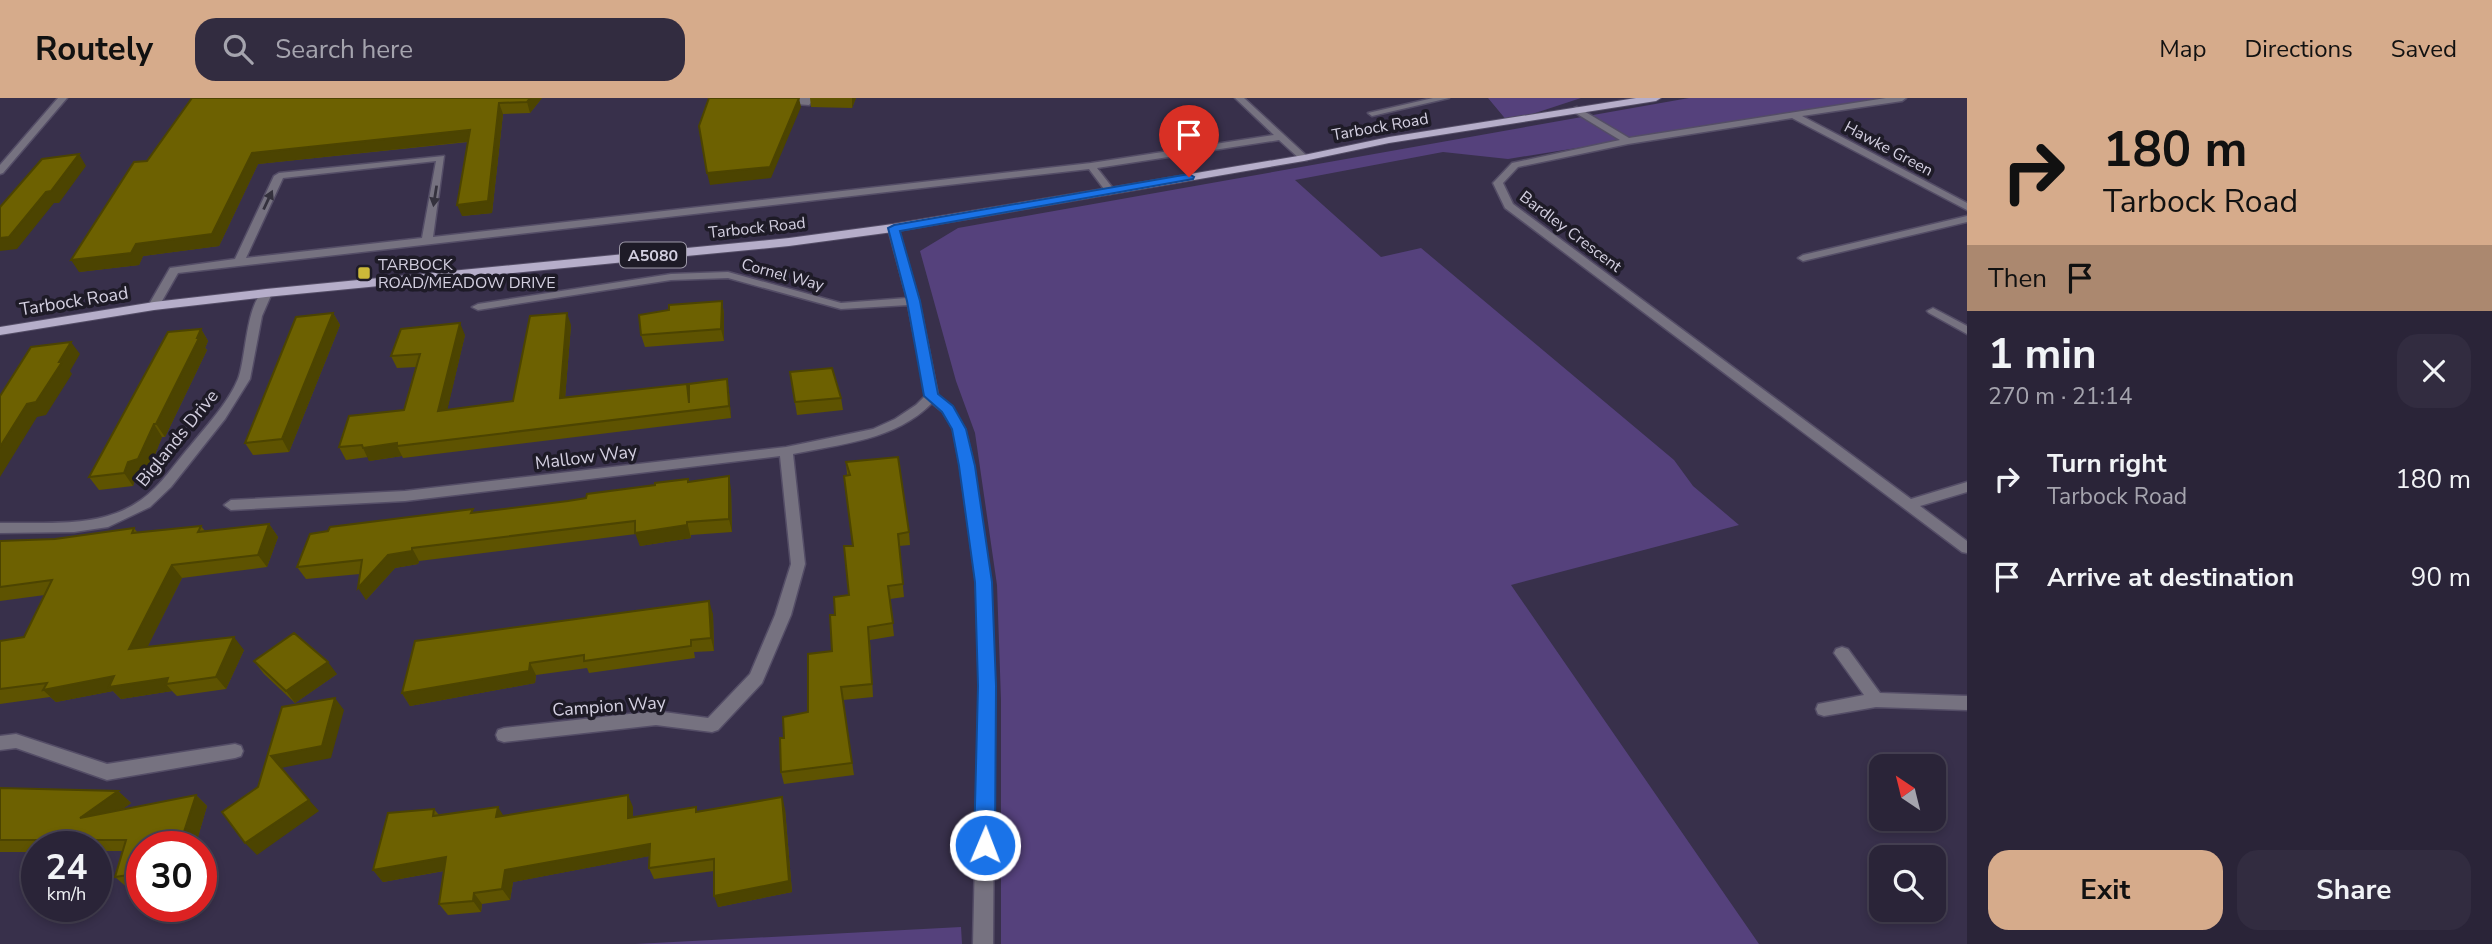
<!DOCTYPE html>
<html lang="en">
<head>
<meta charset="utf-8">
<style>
  body { margin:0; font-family:"Nunito Sans",sans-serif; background:#322c40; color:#f1f3f6; height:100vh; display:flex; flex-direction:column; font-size:26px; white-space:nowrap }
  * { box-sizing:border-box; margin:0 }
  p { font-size:23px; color:#a5a4ae }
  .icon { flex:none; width:38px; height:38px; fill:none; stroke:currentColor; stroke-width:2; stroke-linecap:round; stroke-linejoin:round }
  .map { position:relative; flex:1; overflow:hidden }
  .details { display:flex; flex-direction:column; background:#2a2438; width:525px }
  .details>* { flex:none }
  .banner { background:#d6ab8b; color:#111; overflow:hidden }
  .needle { width:46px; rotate:325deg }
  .fabs { position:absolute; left:1869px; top:656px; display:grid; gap:14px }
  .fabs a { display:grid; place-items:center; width:77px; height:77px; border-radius:14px; background:#2a2438; box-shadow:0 4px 10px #0003,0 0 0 2px #464153; font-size:35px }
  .speed { position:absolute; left:21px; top:733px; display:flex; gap:14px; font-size:35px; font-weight:700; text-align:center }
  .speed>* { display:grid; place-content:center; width:91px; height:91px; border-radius:50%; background:#2a2438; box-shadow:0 4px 10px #0003,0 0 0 2px #464153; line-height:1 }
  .speed small { font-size:18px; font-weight:400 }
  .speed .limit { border:10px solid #d22; background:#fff; color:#111 }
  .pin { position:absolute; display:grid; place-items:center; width:60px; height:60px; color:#fff; margin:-72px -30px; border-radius:50% 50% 50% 0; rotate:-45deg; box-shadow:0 0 7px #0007 }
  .pin .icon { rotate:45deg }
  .me { position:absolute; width:77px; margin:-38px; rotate:1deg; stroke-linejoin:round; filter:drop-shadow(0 0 5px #0008) }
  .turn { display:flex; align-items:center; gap:24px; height:147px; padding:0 21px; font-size:32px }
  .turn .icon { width:91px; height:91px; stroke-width:2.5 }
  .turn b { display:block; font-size:49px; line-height:60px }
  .then { display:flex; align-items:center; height:66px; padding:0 21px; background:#0003; gap:14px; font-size:26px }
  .round { display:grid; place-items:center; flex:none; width:74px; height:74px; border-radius:21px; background:#322c40 }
  .headline { display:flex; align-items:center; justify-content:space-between; height:119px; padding:0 21px }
  h1 { font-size:42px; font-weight:700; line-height:52px }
  .primary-button { display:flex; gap:14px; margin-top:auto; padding:14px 21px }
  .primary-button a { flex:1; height:80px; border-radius:21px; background:#d6ab8b; color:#111; font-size:28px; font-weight:700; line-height:80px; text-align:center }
  .primary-button a+a { background:#322c40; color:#f1f3f6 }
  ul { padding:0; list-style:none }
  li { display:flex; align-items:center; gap:21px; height:98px; padding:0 21px }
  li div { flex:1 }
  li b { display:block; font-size:26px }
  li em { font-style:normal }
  header { display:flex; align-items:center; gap:42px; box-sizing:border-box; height:98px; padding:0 35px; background:#d6ab8b; color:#111 }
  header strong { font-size:33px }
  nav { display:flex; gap:38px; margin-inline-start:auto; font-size:24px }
  .search { width:490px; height:63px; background:#322c40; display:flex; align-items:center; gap:18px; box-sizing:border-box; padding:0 24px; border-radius:21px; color:#a5a4ae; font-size:26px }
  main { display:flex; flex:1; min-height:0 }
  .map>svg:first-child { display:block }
  .green { fill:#55417c }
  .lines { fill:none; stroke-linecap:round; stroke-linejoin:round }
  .minor-casing { stroke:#544d66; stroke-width:3 }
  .primary-casing { stroke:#544d66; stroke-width:2 }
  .minor { fill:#767280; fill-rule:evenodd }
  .primary { fill:#b6aeca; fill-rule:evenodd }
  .wall { fill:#5e5301 }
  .shaded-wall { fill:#4c4401 }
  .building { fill:#6d6101; stroke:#4c4401; stroke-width:2 }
  .oneway { fill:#34313d }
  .route { fill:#1a73e8; stroke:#114b97; stroke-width:2 }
  .poi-dot { fill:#ccb939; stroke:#1e1b27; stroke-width:2.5 }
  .labels { text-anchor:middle; stroke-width:7; stroke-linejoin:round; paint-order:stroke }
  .far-street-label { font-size:16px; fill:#d3cfe0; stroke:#1e1b27 }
  .shield { fill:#1e1b27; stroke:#9d99a8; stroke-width:2 }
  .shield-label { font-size:16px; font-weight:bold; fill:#d3cfe0 }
  .far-poi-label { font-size:16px; fill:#d3cfe0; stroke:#1e1b27; text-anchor:start }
  .street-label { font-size:18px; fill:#d3cfe0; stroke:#1e1b27 }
</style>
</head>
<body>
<header>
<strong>Routely</strong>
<div class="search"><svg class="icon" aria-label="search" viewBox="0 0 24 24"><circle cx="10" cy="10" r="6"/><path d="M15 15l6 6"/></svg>Search here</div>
<nav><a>Map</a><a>Directions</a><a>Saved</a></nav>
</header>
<main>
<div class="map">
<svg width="1967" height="846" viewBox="0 0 1967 846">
  <rect width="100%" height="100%" fill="#38304b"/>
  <path class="green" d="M1488,0H1581L1508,24Z
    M1689,0H1888L1508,61L1443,54L1295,82L1381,159L1421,150L1674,362L1693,388L1739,427L1511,487L1759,846H1001V602L997,487L975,335L956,283L920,153L958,130Z
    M961,829L962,846H635Z"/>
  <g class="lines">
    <g class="minor-casing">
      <path id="minor" d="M58,0H67L3,75L0,76V67Z
        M784,0H815L809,7L781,5V1Z
        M1235,0H1244L1307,58V62H1301L1279,42L1097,70L1115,93L1110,96L1107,95L1089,71L178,175L158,210H150L148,208L170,170L235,161L274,78L279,75L444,58L433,139L1091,65L1274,37ZM436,63L422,140L246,160L283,80Z
        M1433,0H1449L1372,18L1368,15Z
        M1886,0H1906L1902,3L1802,18L1967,105V112L1792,20L1628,46L1518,69L1503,85L1513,106L1911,401L1967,384V394L1920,408L1967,443V455L1962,454L1505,110L1493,85L1512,65L1620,42L1574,14V10L1577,9L1629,40Z
        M1967,118V124L1803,163L1798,160L1803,157Z
        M893,127L898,130L919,203L938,297L952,309L965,331L974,368L990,484L995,588L993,846H973L979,588L976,484L960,368L953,331L943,314L932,305C896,342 841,346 793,356L805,466L791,517L762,585L718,632L712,634L656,627L504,644L498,642L496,637L498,632L504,630L656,613L708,620L750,576L775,517L791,466L780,358L405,403L231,412L224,407L231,402L405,393L786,349L873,331L895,321L916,307L926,297L908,207L841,211L728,180L671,182L478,212L472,209L478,206L671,176L728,174L841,205L907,200L888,130Z
        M266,192L272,195L262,218L250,281L225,321L171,389L150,409L108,429L74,434L0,435V425C46,424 101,431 141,402C161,388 175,365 191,347C207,327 228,305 238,281C246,262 246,201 266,192Z
        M1933,210L1967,228V236L1929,215L1927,213Z
        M1842,549L1848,551L1880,595L1967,598V612L1876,609L1824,618L1818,616L1816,611L1818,606L1864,597L1834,555L1836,551Z
        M16,636L107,666L235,646L241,648L243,653L241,658L235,660L107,682L16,650L0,652V638Z"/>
    </g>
    <g class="primary-casing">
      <path id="primary" d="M1636,0H1661L1656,3L1389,45L1304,63L893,134L789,148L266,199L154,212L0,237V229L154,204L266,191L789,140L893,126L1304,57L1389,39Z"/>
    </g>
    <use href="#minor" class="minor"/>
    <use href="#primary" class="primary"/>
  </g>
  <path class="wall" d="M192,0H542L530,15L503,16L492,115L462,118L468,44L258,66L219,148L143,158L139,167L79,174L147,63Z
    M810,0H856L852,10L811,9Z
    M722,203L724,216V243L645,249L641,237Z
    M333,215L340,227L289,354L253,357L245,345Z
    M571,227L565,300L689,296L727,281L729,294L731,320L403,360L402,358L369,363L368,359L346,362L339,349L404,312L416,269L397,270L391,258L465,237L447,312L513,303Z
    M201,231L208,243L205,250L207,252L165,339H162L148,374L137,376L133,388L99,392L89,379Z
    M790,274L841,300L843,312L797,317Z
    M846,364L909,434L910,447L899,448L904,499L890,501L894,538L870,542L873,599L843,602L854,677L784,686L781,674L784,640L808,614L832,553L835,517L849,497L853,448Z
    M688,381L689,384L731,391L732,434L691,437V440L640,448L636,436L419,463L418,466L395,470L366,502L360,476L306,481L297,469L474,414L568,403Z
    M269,426L278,439L267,469L182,480L147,549L244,552L226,591L177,598L172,593L121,601L113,593L56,604L50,599L0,606V543L24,539L45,497L0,503V443L55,441L134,430L138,435L201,428L205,433Z
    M713,516L714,553L694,554L695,560L589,575L587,570L536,577L535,585L410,608L402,595Z
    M254,563L337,576L295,605L264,576Z
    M0,690L118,693L131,705L121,712L196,697L207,708L195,749H142V789L129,791L115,779L123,753H96V749H37V754H0Z
    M633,709V719L698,713L785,711L792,794L718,809L714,773L654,781L649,770V758L513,784L510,802L482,806L481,814L448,817L439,806L444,773L383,784L373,772L434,711L439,717L504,718Z"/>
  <path class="shaded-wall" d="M530,0H542L530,15L527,4Z
    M799,0L801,9L771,80L710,87L707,75Z
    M852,0H856L852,10Z
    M499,5L503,16L492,115L462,118L457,107Z
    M470,32L474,43L258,66L219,148L143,158L139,167L79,174L71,162L136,146L252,55Z
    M79,56L86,68L59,105H54L17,151L0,153V140L46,94Z
    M722,203L724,216V243L721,231Z
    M333,215L340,227L289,354L282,341Z
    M567,215L571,227L564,313L560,300Z
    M460,225L465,237L444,326L438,313Z
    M201,231L208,243L205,250L207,252L165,339L156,326Z
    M71,244L80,256L70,273L72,276L46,317L37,319L0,379V349L27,306L59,264Z
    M727,281L729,294L731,320L729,308Z
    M154,326L162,339L148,374L137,376L133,388L124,375L128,364Z
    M397,345V348L402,358L369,363L363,350Z
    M729,378L731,391L732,434L729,421Z
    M687,424L691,440L640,448L635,435Z
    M269,426L278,439L267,469L258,457Z
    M412,450L419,463L418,466L395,470L366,502L358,490L388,457Z
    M172,467L182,480L140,564L129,551Z
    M709,503L713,516L714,553L711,540Z
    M234,539L244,552L226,591L216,579Z
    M328,564L337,576L295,605L286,593Z
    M530,565L536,577L535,585L410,608L402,595Z
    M114,578L168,580L166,586L172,593L121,601L113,593L56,604L43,592Z
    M335,600L344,612L331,660L281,670L271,658Z
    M118,693L131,705L94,732L80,720Z
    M196,697L207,708L195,749H179Z
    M628,697L633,709V732L628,720Z
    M782,699L785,711L792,794L718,809L714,798Z
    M309,702L319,713L257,757L245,745Z
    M498,709L505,720L496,719Z
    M650,746L655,757L513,784L510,802L502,791L505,772Z
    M446,759L454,771L383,784L373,772Z
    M474,795L482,806L481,814L473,803Z"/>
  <path class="building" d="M192,0H530L527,4L499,5L488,103L457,107L470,32L252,55L212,136L136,146L131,155L71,162L134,64L147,63Z
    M709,0H799L770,69L707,75L699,28Z
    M79,56L51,93L46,94L9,139L0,140V109L42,61Z
    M722,203L721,231L641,237L639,217L669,212V207Z
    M333,215L282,341L245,345L296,219Z
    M567,215L560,300L687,286L689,305V286L727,281L729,308L397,348V345L363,350L362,347L339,349L349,318L404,312L420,256L391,258L401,231L460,225L438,313L513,303L530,218Z
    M201,231L197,240H199L156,326H154L138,361L128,364L124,375L89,379L168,234Z
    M71,244L59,264H62L36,304L27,306L0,349V298L31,249Z
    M832,270L841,300L795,304L790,274Z
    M898,359L909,434L898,436L903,486L888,488L893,525L868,529L872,586L841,589L852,665L781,674L780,640H784L783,619L808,614V556L832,553L830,517H835L834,499L849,497L844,448H853L844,378L850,377L846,364Z
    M729,378V421L687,424V427L635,435V423L412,450V453L388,457L358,490L362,462L297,469L310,436L328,433L330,429L473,411L471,415L568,403L586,400L587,396L655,387V385L688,381V384Z
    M269,426L258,457L172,467L129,551L234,539L216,579L166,586L168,580L109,589L114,578L43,592L47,585L0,591V543L24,539L52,482L0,489V443L55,441L134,430L132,435L201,428L198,434Z
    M709,503L711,540L691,542V548L584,563V557L530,565L529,573L402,595L415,543Z
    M294,535L328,564L286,593L254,563Z
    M335,600L322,648L271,658L309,702L245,745L222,714L258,689L282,609Z
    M0,690L118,693L80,720L196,697L179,749H142V775L115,779L126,742H0Z
    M628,697V720L696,709V714L782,699L789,783L714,798V761L649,770L650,746L505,772L502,791L474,795L473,803L439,806L446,759L373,772L388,715L434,711L433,718L498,709L496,719Z"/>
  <defs><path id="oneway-solid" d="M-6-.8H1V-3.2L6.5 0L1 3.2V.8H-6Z" transform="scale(1.75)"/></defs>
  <g class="oneway">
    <use href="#oneway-solid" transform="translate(435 98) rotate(99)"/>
    <use href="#oneway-solid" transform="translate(268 102) rotate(-65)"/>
  </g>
  <path class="route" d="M1189,76L1194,79L1193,81L900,133L920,203L938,296L953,308L966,331L975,368L992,484L996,588L995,747L992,754L985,757L977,754L974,747L978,588L975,484L959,368L952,331L942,314L924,298L907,203L888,130L894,127Z"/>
  <rect class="poi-dot" x="357" y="168" width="14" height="14" rx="3.5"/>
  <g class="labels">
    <g class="far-street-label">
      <text transform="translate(1380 28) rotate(-10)" y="6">Tarbock Road</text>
      <text transform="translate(1889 50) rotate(28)" y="6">Hawke Green</text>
      <text transform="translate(757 129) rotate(-6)" y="6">Tarbock Road</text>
      <text transform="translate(1571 133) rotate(37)" y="6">Bardley Crescent</text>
      <text transform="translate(783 176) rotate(15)" y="6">Cornel Way</text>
    </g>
    <rect class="shield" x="620" y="144.5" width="66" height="25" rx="5"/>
    <g class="shield-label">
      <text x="653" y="163">A5080</text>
    </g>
    <g class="far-poi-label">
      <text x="378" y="172">TARBOCK<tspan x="378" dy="18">ROAD/MEADOW DRIVE</tspan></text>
    </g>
    <g class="street-label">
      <text transform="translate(74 203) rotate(-9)" y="6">Tarbock Road</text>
      <text transform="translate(177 340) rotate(-51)" y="6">Biglands Drive</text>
      <text transform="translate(586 359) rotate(-7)" y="6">Mallow Way</text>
      <text transform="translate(609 608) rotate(-4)" y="6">Campion Way</text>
    </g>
  </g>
</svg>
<div class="fabs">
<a><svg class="needle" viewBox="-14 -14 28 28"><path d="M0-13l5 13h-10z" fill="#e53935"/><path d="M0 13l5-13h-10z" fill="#a5a4ae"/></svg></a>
<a><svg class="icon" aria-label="search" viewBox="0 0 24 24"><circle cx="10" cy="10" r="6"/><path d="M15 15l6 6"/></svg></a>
</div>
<div class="speed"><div>24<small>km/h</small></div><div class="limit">30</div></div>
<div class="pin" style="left:1189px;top:79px;background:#d93025"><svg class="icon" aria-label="arrive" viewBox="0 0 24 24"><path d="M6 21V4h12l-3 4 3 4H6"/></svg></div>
<svg class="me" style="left:985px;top:747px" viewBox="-20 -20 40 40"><circle r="17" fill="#1a73e8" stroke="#fff" stroke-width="3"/><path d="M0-11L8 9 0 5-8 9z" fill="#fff"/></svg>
</div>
<section class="details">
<div class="banner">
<div class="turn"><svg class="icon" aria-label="right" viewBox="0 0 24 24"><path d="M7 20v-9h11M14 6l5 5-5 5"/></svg><div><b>180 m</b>Tarbock Road</div></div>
<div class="then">Then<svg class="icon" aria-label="arrive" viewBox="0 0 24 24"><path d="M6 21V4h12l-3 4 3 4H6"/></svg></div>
</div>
<div class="headline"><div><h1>1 min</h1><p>270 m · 21:14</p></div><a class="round"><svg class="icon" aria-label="close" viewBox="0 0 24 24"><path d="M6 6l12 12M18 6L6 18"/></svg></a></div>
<ul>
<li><svg class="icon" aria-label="right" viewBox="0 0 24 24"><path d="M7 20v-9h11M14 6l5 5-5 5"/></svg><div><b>Turn right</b><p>Tarbock Road</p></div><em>180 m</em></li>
<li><svg class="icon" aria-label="arrive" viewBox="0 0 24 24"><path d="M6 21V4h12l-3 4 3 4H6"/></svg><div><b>Arrive at destination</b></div><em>90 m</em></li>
</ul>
<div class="primary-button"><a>Exit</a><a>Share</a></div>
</section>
</main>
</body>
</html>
